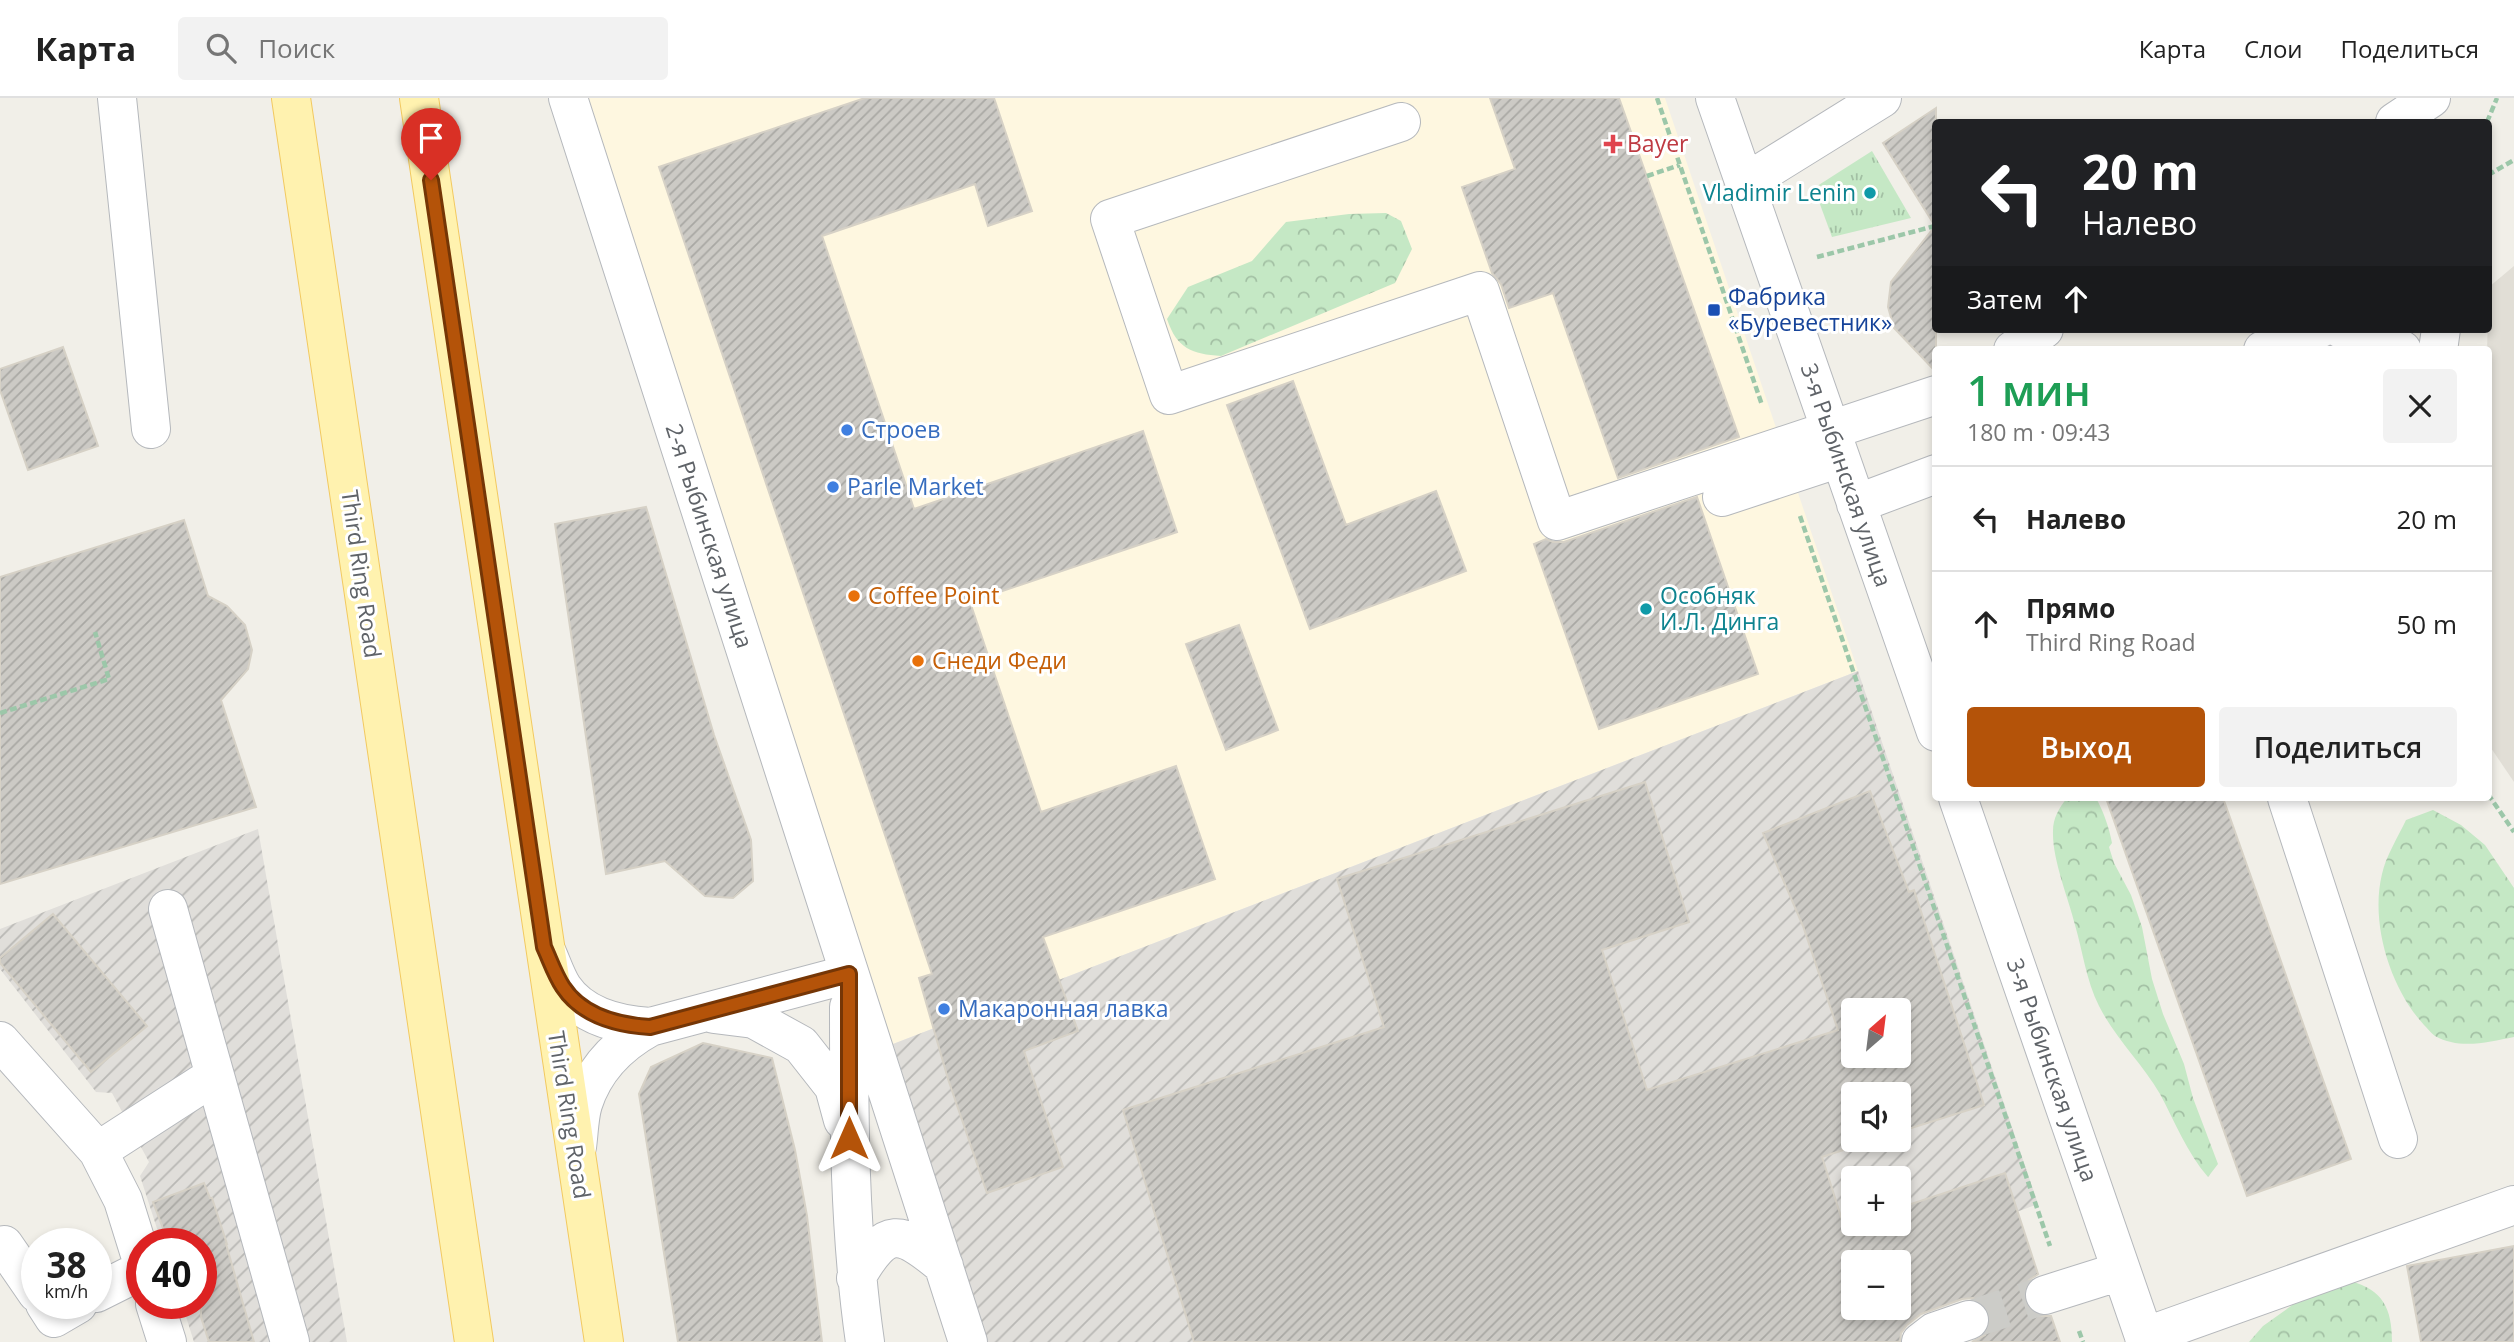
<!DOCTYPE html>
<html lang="ru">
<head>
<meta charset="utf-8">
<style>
  body { margin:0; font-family:"Open Sans",sans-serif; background:#f2f2f2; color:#222; height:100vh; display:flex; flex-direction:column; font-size:26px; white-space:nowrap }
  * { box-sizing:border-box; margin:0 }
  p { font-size:23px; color:#767676 }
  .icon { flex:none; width:38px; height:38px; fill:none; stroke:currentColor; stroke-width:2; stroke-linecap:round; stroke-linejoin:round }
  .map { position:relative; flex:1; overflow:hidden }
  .sheet { position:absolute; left:1932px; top:248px; width:560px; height:455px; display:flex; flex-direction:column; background:#fff; border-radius:7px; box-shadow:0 4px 10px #0003 }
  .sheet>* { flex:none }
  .guide { position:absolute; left:1932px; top:21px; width:560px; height:214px; border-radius:7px; box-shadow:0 4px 10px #0003; background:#202124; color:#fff; overflow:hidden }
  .needle { width:46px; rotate:28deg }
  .fabs { position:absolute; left:1841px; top:900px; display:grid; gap:14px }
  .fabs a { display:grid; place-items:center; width:70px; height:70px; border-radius:7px; background:#fff; box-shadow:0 4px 10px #0003; font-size:35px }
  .speed { position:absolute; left:21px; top:1130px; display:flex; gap:14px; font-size:35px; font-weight:700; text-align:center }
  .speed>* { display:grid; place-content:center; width:91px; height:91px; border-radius:50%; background:#fff; box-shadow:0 4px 10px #0003; line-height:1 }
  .speed small { font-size:18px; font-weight:400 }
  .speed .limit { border:10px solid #d22; background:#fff; color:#111 }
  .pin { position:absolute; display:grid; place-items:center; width:60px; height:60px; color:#fff; margin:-72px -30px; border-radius:50% 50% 50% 0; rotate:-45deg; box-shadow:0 0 7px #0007 }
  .pin .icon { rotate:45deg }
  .me { position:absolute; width:77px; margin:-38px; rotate:0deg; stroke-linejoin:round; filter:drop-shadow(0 0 5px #0008) }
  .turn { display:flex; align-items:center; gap:24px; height:147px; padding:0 35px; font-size:32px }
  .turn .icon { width:91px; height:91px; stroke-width:2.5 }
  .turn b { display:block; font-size:49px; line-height:60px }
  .then { display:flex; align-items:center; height:66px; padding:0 35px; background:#0003; gap:14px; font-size:26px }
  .round { display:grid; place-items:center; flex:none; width:74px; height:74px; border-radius:7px; background:#f2f2f2 }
  .summary { display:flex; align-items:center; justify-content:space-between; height:119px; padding:0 35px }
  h1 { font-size:42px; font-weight:600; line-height:52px; color:#1e9e55 }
  .button { display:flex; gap:14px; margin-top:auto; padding:14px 35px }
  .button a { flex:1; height:80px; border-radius:7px; background:#b45309; color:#fff; font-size:28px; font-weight:600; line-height:80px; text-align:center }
  .button a+a { background:#f2f2f2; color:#222 }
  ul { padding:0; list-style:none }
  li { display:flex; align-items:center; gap:21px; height:105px; padding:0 35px; border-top:2px solid #e0e0e0 }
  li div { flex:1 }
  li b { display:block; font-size:26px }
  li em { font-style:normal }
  header { display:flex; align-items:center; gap:42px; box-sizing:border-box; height:98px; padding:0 35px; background:#fff; border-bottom:2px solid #e0e0e0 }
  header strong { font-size:33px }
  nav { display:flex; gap:38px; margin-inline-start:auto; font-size:24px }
  .search { width:490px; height:63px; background:#f2f2f2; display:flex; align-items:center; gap:18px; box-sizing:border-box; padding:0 24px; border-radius:7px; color:#767676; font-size:26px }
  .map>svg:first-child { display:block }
  .commercial { fill:#fef7e0 }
  .industrial { fill:url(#industrial-furrows); fill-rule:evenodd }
  .education { fill:#e1ded6 }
  .grass { fill:url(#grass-tufts) }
  .forest { fill:url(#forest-crowns) }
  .building { fill:url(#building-hatch); stroke:#d6d1c6; stroke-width:2; fill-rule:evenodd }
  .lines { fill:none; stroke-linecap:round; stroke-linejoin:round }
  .minor-tunnel { stroke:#ccccc8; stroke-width:38; stroke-dasharray:38 19; stroke-linecap:butt }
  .minor-casing { stroke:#b5b8bc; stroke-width:40 }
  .major-casing { stroke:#f2c960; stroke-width:40 }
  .path { stroke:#9cc7a9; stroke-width:4.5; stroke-dasharray:7 3.5; stroke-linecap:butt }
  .minor { stroke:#fff; stroke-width:38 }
  .major { stroke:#fff2af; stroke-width:38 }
  .route-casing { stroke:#753606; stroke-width:18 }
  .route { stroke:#b45309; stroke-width:12 }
  .health-dot { fill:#e0444e; stroke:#fff; stroke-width:2.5 }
  .culture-dot { fill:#0f9aa8; stroke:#fff; stroke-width:2.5 }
  .transit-dot { fill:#1a4fb4; stroke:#fff; stroke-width:2.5 }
  .shop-dot { fill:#3f7fe0; stroke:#fff; stroke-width:2.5 }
  .food-dot { fill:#e8710a; stroke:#fff; stroke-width:2.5 }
  .labels { text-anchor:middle; stroke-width:6; stroke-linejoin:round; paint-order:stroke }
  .health-label { font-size:23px; fill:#be3a42; stroke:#fff; text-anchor:start }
  .culture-label { font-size:23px; fill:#0d838f; stroke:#fff; text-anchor:end }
  .transit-label { font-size:23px; fill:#164399; stroke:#fff; text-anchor:start }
  .shop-label { font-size:23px; fill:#366cbe; stroke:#fff; text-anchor:start }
  .street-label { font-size:23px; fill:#5f6368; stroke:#fff }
  .food-label { font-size:23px; fill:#c56008; stroke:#fff; text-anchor:start }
</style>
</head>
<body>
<header>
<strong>Карта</strong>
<div class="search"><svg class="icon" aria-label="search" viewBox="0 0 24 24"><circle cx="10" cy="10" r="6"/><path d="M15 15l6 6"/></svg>Поиск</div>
<nav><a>Карта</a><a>Слои</a><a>Поделиться</a></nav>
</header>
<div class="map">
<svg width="2514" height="1244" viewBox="0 0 2514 1244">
  <defs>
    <pattern id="industrial-furrows" width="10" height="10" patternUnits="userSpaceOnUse" patternTransform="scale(1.75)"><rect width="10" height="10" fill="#e0deda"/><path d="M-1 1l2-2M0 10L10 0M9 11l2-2" fill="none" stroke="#b9b8b5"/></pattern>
    <pattern id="grass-tufts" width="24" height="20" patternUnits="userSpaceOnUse" patternTransform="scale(1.75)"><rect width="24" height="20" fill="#c5e8c5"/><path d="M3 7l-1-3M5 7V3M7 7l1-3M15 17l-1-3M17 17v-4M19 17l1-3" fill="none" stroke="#a3c0a4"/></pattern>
    <pattern id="forest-crowns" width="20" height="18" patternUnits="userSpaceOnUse" patternTransform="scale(1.75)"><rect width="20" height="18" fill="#c5e8c5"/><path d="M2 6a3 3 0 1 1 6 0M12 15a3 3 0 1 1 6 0" fill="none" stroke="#a3c0a4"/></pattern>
    <pattern id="building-hatch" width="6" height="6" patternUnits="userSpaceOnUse" patternTransform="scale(1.75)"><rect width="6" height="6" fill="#cccac5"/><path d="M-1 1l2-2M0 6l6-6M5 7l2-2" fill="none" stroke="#a9a8a4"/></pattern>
  </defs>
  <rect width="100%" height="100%" fill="#f1efe8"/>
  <path class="commercial" d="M585,0H1665L1858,573L893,946Z"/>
  <path class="industrial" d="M1858,573L2038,1106L1940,1142L1853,1164V1169L1617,1244H988L893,946ZM1853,912H1899V957H1853ZM1853,996H1899V1041H1853ZM1853,1080H1899V1125H1853Z
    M258,731L347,1244H194L182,1206H201V1146H162L140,1078L149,1064L112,995L96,994L0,871V831Z"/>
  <path class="education" d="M2514,168V684L2489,647L2487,252L2489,189Z"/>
  <path class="grass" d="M1872,53L1911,120L1832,139L1814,90Z"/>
  <path class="forest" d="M1386,115L1401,123L1412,151L1395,185L1221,258C1192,256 1177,251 1167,221L1188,189L1252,163L1286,124L1349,116Z
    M2067,700H2096C2104,715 2109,729 2112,745L2109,749L2114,765L2131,797L2142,829L2152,881L2163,916L2184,966L2193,1000L2218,1066L2208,1079C2187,1055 2175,1024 2160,996C2142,965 2115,940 2099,908C2086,882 2083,854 2075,827C2068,799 2052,761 2053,733C2053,720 2059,710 2067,700Z
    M2433,712L2461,727L2485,747L2514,790V939C2488,944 2460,952 2435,938C2431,935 2427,930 2424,927C2390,890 2370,825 2382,776C2386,758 2398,739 2406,722Z
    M2350,1183C2383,1192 2392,1210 2392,1244H2249L2263,1228L2291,1208L2302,1195Z"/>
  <path class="building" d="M865,0H994L1032,113L988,128L975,86L822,138L914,411L1143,333L1177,434L970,504L1041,714L1176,668L1215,781L1043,839L1078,933L1024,953L1063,1069L987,1095L948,981L919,880L932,876L659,69Z
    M1490,0H1619L1739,339L1618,380L1553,195L1509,210L1501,186L1492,175L1462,89L1515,71Z
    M1936,10V274L1894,230L1888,209L1891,184L1935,128L1883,45Z
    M63,249L98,348L28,372L0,292V271Z
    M1293,283L1346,427L1436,393L1466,473L1310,531L1227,307Z
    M1697,399L1758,576L1599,631L1534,446L1546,441L1553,444H1564Z
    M646,409L714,637L751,742L753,783L733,800L705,798L665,763L606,776L555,426Z
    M184,422L208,498L227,508L245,527L252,552L248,571L221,602L256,709L0,786V479Z
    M1239,527L1278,632L1226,652L1186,546Z
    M1645,684L1689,824L1602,852L1647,992L1838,932L1803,828L1763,735L1870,693L1909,794L1914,792L1984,1007L1899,1034V996H1853V1041H1877L1822,1059L1844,1128L1853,1125H1899V1110L2005,1075L2038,1176L2029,1182L2024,1192V1204L2030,1213L2040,1218H2051L2060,1244H1972L1985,1237L1991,1226L1989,1214L1984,1206L1973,1200L1962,1201L1921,1216L1907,1227L1901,1235L1900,1244H1194L1123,1012L1384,929L1337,781ZM1853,912H1899V957H1853ZM1853,1164H1899V1209H1853Z
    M2106,700H2223L2351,1061L2247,1098Z
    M53,816L147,928L91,974L0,865V860Z
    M703,945L772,960L795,1052L807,1118L822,1244H678L639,996L651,969Z
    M204,1085L210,1100H212L227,1146H226L254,1244H209L201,1219V1146H169L153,1104Z
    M2514,1148V1244H2421L2407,1168Z"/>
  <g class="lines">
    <path class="minor-tunnel" d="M1969,1222L2045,1197"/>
    <g class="minor-casing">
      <path id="minor" d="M117,0L151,331
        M568,0L968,1244
        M1715,0L1936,634
        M1401,24L1110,121L1169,297L1480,193L1557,423L1936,297
        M2395,24L2431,0
        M1745,85L1882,0
        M2341,231L2402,252
        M2013,252L2044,231
        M2263,252L2319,231
        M2438,252L2441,231
        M1722,399L1840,360
        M1856,406L1936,376
        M1958,700L2146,1244
        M2287,700L2398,1041
        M168,811L290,1244
        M547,855C552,866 556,879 563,890C582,918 618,927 650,929
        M849,909C849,1022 849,1133 865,1244
        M714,916L754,921L801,947L834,989L843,1022
        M0,943L98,1053L123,1102L142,1163
        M577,1049C579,1035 579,1019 583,1006C594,971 619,946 650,929L849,876
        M98,1053L214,978
        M4,1147L37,1195
        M856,1180C886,1127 900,1131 944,1168
        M96,1195L142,1172
        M2045,1197L2121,1173
        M45,1206L54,1220L78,1206
        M155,1206L167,1244
        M2144,1239L2514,1107
        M1921,1244L1934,1234L1969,1222"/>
    </g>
    <g class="major-casing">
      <path id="major" d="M291,0L474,1244
        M419,0L604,1244"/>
    </g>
    <path class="path" d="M1657,0L1762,307
      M2487,24L2497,0
      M2488,77L2514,62
      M1647,78L1680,67
      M1817,159L1935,128
      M1800,418L2050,1148
      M0,615L109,581L95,534
      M2488,696L2514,734
      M2079,1233L2083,1244"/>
    <use href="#minor" class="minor"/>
    <use href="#major" class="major"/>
  </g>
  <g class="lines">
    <g class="route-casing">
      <path id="route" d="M431,82L544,849C550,862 555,877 563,889C582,918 618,927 650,929L849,876V1040"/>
    </g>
    <use href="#route" class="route"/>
  </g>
  <path class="health-dot" d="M1609.5 35.5h7v7h7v7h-7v7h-7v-7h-7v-7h7z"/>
  <g class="culture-dot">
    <circle cx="1870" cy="95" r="7"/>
    <circle cx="1646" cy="511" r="7"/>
  </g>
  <rect class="transit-dot" x="1707" y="205" width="14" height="14" rx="3.5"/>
  <g class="shop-dot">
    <circle cx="847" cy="332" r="7"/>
    <circle cx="833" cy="389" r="7"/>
    <circle cx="944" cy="911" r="7"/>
  </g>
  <g class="food-dot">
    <circle cx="854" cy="498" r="7"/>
    <circle cx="918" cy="563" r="7"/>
  </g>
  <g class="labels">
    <g class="health-label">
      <text x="1627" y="54">Bayer</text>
    </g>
    <g class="culture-label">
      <text x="1856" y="103">Vladimir Lenin</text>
      <text x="1660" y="506" text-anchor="start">Особняк<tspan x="1660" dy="26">И.Л. Динга</tspan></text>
    </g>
    <g class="transit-label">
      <text x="1728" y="207">Фабрика<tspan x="1728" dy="26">«Буревестник»</tspan></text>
    </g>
    <g class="shop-label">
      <text x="861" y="340">Строев</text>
      <text x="847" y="397">Parle Market</text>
      <text x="958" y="919">Макаронная лавка</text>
    </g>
    <g class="street-label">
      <text transform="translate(1846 377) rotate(71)" y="8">3-я Рыбинская улица</text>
      <text transform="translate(709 438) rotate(72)" y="8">2-я Рыбинская улица</text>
      <text transform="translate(361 476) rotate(82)" y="8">Third Ring Road</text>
      <text transform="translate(2052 972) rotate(71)" y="8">3-я Рыбинская улица</text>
      <text transform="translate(569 1017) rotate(81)" y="8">Third Ring Road</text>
    </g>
    <g class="food-label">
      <text x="868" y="506">Coffee Point</text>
      <text x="932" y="571">Снеди Феди</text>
    </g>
  </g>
</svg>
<div class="fabs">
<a><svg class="needle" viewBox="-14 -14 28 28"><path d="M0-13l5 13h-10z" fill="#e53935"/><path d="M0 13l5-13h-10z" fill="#767676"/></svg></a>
<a><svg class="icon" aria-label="sound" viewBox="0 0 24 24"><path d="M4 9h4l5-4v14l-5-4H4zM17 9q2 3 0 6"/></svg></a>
<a>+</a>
<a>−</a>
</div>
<div class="speed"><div>38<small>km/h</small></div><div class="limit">40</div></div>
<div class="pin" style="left:431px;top:82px;background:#d93025"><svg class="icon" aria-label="arrive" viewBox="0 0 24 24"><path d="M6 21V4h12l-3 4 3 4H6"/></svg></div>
<svg class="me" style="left:849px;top:1040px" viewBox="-20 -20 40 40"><path d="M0-17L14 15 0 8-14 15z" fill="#b45309" stroke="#fff" stroke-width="4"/></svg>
<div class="guide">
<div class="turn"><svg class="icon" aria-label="left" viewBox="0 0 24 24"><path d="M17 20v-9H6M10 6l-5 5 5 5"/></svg><div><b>20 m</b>Налево</div></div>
<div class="then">Затем<svg class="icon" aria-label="ahead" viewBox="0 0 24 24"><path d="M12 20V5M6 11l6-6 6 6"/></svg></div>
</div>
<section class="sheet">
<div class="summary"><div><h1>1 мин</h1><p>180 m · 09:43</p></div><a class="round"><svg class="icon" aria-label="close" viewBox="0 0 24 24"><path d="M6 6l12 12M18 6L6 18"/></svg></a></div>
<ul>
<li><svg class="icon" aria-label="left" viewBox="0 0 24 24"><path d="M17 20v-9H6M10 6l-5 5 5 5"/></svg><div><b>Налево</b></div><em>20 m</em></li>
<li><svg class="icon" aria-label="ahead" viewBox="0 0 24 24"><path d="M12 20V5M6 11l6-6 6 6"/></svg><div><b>Прямо</b><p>Third Ring Road</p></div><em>50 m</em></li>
</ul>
<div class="button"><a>Выход</a><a>Поделиться</a></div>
</section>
</div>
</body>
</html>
